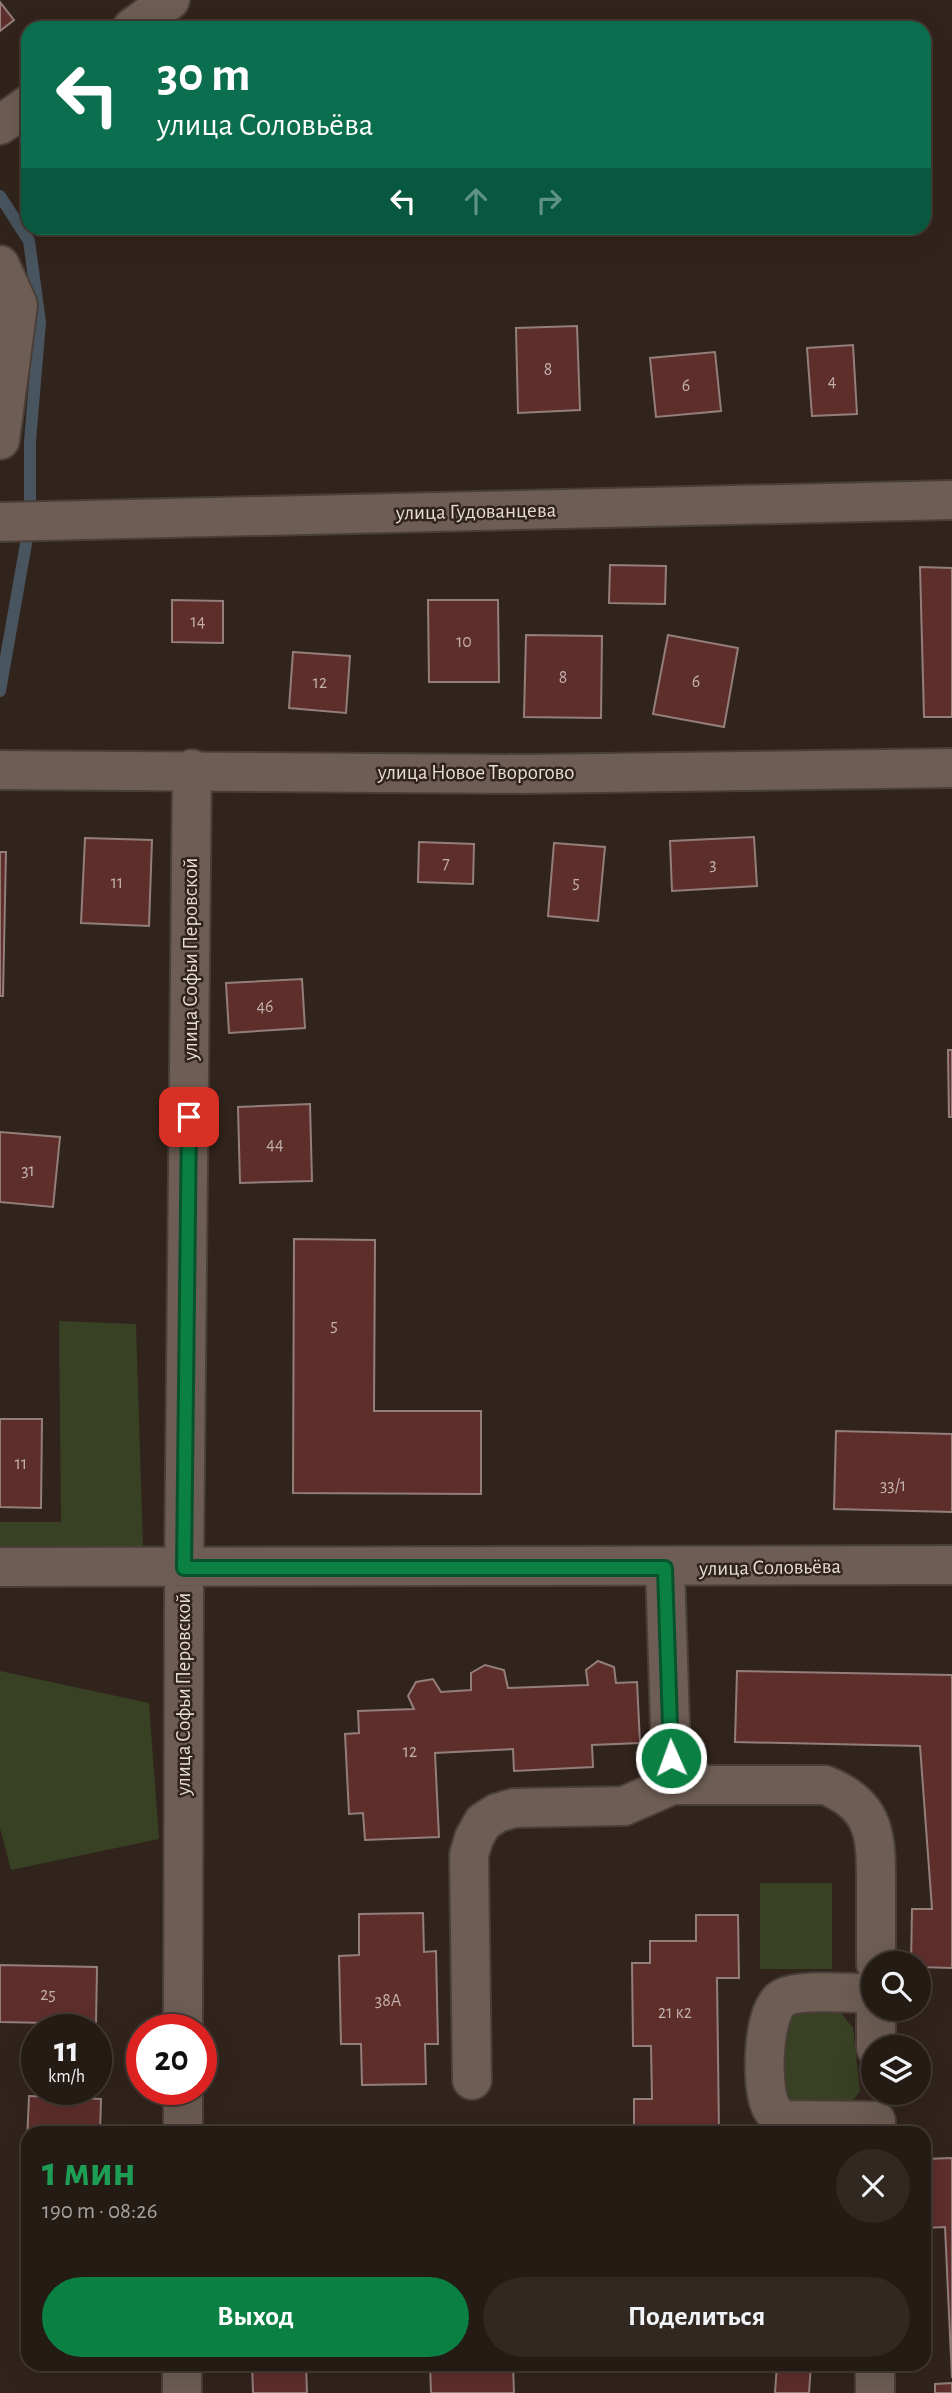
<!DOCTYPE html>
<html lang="ru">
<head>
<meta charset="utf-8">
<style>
  body { margin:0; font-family:"Alegreya Sans",sans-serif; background:#312822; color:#f1f3f6; height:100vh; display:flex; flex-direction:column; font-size:26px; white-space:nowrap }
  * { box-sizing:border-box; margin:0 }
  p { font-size:23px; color:#a3a1a0 }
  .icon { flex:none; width:38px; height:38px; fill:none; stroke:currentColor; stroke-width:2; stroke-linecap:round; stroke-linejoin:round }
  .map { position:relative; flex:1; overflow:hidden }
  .details { position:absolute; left:21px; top:2126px; width:910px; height:245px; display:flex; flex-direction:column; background:#251b15; border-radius:21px; box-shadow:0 7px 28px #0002,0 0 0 2px #423934 }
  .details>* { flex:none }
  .top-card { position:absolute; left:21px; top:21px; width:910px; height:214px; border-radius:21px; box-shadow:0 7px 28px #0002,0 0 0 2px #423934; background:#0b6e4f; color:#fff; overflow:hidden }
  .controls { position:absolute; left:861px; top:1951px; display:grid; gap:14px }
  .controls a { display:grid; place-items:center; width:70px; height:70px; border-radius:50%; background:#251b15; box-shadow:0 7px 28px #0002,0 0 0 2px #423934; font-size:35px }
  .speed { position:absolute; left:21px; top:2014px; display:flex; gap:14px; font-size:35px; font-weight:700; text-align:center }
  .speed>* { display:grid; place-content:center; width:91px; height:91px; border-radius:50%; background:#251b15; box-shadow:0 7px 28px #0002,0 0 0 2px #423934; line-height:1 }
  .speed small { font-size:18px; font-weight:400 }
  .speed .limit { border:10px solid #d22; background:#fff; color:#111 }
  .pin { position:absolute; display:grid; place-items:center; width:60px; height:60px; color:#fff; margin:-30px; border-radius:14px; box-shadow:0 4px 10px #0006 }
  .me { position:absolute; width:77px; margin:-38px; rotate:358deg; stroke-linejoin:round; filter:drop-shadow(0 0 5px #0008) }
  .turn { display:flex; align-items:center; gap:24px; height:147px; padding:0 21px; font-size:32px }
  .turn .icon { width:91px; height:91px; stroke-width:2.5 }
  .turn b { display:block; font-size:49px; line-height:60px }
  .lanes { display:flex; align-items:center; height:66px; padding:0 21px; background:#0003; justify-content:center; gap:35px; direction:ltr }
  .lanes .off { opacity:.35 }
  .round { display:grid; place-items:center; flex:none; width:74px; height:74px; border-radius:37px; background:#312822 }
  .overview { display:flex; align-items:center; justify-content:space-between; height:119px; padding:0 21px }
  h1 { font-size:42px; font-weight:700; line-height:52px; color:#1e9e55 }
  .primary-button { display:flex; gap:14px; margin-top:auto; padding:14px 21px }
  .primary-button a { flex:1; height:80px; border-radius:42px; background:#0b8043; color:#fff; font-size:28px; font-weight:700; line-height:80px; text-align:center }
  .primary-button a+a { background:#312822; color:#f1f3f6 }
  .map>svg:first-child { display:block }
  .green { fill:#384123 }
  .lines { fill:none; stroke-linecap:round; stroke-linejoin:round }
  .stream { stroke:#48545e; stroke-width:12 }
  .building { fill:#5e2e2b; stroke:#937e7c; stroke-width:2 }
  .minor-casing { stroke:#4a3f38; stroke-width:42 }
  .minor { stroke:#6d5d54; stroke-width:38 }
  .route-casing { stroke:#07532c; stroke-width:18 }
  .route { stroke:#0b8043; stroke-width:12 }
  .labels { text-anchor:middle; stroke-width:5; stroke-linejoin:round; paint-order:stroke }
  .number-label { font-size:18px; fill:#c3b0ac }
  .street-label { font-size:21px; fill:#e5dcd7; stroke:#31241c }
</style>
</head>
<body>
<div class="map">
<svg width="952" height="2393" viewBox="0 0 952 2393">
  <rect width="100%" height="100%" fill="#31241c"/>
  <path class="green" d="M59,1321L136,1324L143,1546L0,1547V1522H61Z
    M0,1671L149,1703L159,1839L11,1870L0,1828Z
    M760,1883H832V1969H760Z
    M839,2010L853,2028L860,2091L847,2108L798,2110L782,2097L778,2026L787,2014Z"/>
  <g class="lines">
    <path class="stream" d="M0,196L29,241L40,322L30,441V521L0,691"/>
  </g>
  <path class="building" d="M0,2L14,20L0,31Z
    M577,326L580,410L518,413L516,328Z
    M853,345L857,414L812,416L807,348Z
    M715,352L721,411L656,417L650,358Z
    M610,565L666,566L665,604L609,603Z
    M920,567L952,568V717H924Z
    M172,600L223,601V643L172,642Z
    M428,600H498L499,682H429Z
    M526,635L602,636L601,718L524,717Z
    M668,635L738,648L724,727L653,714Z
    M293,652L350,656L346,713L289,708Z
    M754,837L757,886L672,891L670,841Z
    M85,838L152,840L149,926L81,923Z
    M419,842L474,844L473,884L418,882Z
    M554,843L605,847L598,921L548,916Z
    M0,852H6L3,996H0Z
    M302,979L305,1028L229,1033L226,983Z
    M948,1050H952V1117H949Z
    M310,1104L312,1181L240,1183L238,1107Z
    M0,1132L60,1137L53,1207L0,1202Z
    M294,1239L375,1240L374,1411H481V1494L293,1493Z
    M0,1419H42L41,1508L0,1507Z
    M836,1431L952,1434V1512L834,1509Z
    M598,1661L614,1667L616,1683L637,1682L640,1743L592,1745L593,1767L514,1771L513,1749L435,1753L439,1837L365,1840L363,1813L349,1814L345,1734L359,1733L358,1711L414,1709L408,1696L416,1682L433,1679L441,1692L471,1690V1673L485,1665L504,1670L508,1688L588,1685L586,1670Z
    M737,1671L952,1675V1968L919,1967V1964H911L912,1909H932L920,1746L735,1742Z
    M423,1913L424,1952L436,1951L438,2044H425L426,2084L362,2085L361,2044H341L339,1956L359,1955V1914Z
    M696,1915H738L739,1978H717L719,2133H634V2099H652L651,2046H633L632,1963H650V1941H696Z
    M0,1965L97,1967L96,2024L0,2022Z
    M29,2096L101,2099L100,2133H28L26,2166Z
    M952,2158V2378L945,2227L924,2228V2159Z
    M252,2364H306L307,2393H253Z
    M430,2364H513L514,2393H431Z
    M777,2364H811L809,2393H775Z
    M952,2383V2393H935V2384Z"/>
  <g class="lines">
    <g class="minor-casing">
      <path id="minor" d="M132,28L170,0
        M0,125L28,105
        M0,265L18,305L0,440
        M0,522L952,500
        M0,770L526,774L952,768
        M0,1567L952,1565
        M665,1568L672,1785H825C877,1806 876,1837 876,1887C876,1912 876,1938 876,1964
        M873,1993C852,1994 800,1988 783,1998C762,2010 761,2085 770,2105C773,2113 778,2116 785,2120L876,2121
        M876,2009V2048
        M183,2030L184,1568L192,769
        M472,2080L469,1855L474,1838L483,1822L497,1813L514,1808L624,1806L672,1785
        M183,2133V2090
        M182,2393V2364
        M875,2393V2364"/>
    </g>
    <use href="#minor" class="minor"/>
  </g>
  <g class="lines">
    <g class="route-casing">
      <path id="route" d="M189,1117L184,1568H665L671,1758"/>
    </g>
    <use href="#route" class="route"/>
  </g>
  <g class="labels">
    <g class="number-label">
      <text x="548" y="375">8</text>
      <text x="832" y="387">4</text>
      <text x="686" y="391">6</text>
      <text x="198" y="627">14</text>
      <text x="464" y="647">10</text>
      <text x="563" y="683">8</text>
      <text x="696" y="687">6</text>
      <text x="320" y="688">12</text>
      <text x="446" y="869">7</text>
      <text x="713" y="870">3</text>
      <text x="117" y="888">11</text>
      <text x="576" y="888">5</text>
      <text x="265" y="1012">46</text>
      <text x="275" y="1150">44</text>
      <text x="28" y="1176">31</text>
      <text x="334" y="1331">5</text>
      <text x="21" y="1469">11</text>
      <text x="893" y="1491">33/1</text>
      <text x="410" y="1757">12</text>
      <text x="48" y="2000">25</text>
      <text x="388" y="2006">38А</text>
      <text x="675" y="2018">21 к2</text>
    </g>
    <g class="street-label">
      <text transform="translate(476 511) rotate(-1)" y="7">улица Гудованцева</text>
      <text x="476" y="779">улица Новое Творогово</text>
      <text transform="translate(190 959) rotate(-90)" y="7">улица Софьи Перовской</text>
      <text transform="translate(770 1567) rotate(-1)" y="7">улица Соловьёва</text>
      <text transform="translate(183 1694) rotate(-90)" y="7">улица Софьи Перовской</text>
    </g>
  </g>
</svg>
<div class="controls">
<a><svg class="icon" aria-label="search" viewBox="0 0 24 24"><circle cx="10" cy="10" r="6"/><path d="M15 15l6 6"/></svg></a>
<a><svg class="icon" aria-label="layers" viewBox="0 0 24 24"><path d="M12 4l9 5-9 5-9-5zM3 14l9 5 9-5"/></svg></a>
</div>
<div class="speed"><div>11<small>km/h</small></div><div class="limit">20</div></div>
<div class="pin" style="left:189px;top:1117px;background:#d93025"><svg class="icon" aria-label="arrive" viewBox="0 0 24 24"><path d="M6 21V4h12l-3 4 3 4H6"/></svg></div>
<svg class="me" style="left:671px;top:1758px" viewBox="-20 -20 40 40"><circle r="17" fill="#0b8043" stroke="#fff" stroke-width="3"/><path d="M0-11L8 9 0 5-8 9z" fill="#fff"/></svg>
<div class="top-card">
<div class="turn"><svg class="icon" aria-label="left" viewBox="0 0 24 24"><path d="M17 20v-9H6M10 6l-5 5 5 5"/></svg><div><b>30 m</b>улица Соловьёва</div></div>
<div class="lanes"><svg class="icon" aria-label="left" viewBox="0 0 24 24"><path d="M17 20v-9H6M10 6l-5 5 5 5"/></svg><svg class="icon off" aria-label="ahead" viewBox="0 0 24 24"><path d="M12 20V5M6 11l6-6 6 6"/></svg><svg class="icon off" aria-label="right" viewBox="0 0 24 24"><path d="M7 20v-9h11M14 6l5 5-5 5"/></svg></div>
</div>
<section class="details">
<div class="overview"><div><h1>1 мин</h1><p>190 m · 08:26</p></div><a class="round"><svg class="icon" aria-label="close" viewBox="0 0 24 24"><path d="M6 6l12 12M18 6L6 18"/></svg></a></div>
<div class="primary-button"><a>Выход</a><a>Поделиться</a></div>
</section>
</div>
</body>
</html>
